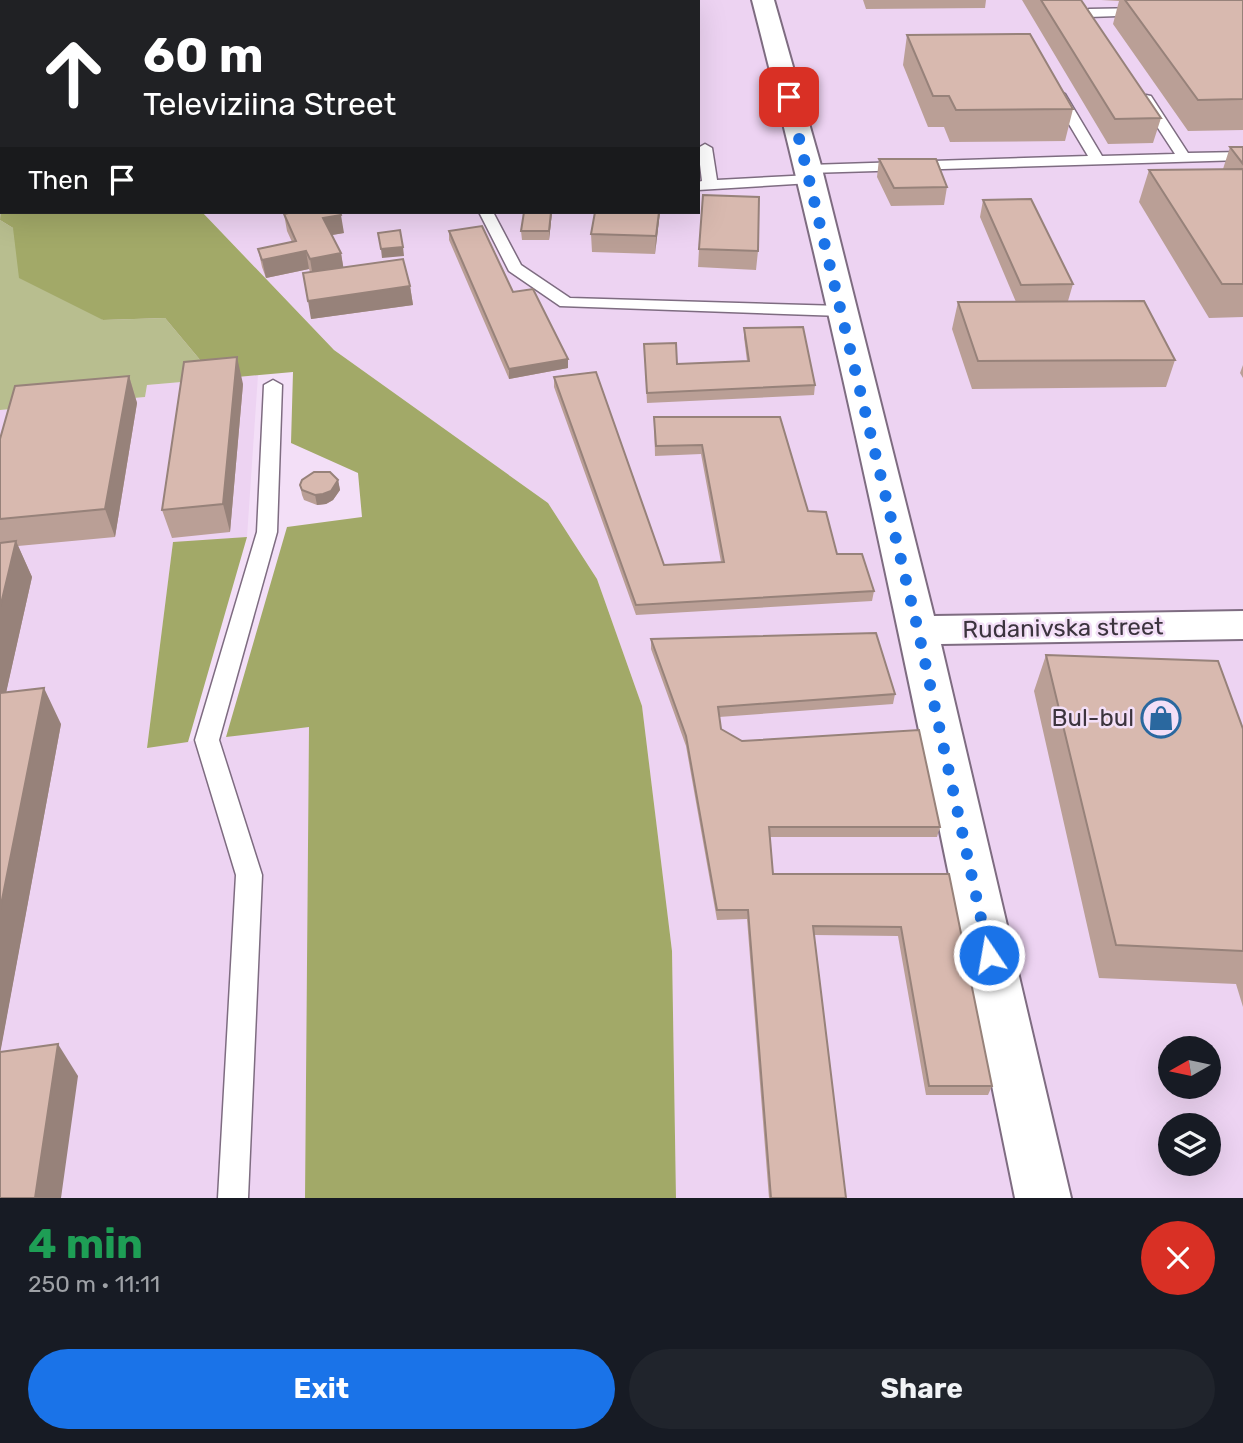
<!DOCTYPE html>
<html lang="en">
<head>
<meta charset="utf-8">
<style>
  body { margin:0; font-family:Rubik,sans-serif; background:#20242c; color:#f1f3f6; height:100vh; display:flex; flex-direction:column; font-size:26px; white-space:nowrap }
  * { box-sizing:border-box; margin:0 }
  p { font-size:23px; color:#9ea1a6 }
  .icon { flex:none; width:38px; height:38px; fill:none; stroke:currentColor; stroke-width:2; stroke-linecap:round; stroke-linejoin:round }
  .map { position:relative; height:1198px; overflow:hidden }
  .side { display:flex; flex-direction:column; background:#171b24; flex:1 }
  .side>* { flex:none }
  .hud { position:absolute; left:0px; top:0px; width:700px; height:214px; box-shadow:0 7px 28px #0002; background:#202124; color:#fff; overflow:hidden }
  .needle { width:46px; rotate:261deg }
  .fabs { position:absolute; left:1158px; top:1036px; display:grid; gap:14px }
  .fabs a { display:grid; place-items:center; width:63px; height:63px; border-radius:50%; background:#171b24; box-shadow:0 7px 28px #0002; font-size:35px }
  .pin { position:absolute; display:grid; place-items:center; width:60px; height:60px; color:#fff; margin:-30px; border-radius:14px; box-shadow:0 4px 10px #0006 }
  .me { position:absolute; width:77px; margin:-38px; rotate:348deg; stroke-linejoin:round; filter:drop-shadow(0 0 5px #0008) }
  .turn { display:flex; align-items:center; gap:24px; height:147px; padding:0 28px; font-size:32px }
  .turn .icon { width:91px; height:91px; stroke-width:2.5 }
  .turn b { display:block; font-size:49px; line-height:60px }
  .then { display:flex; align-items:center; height:66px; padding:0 28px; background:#0003; gap:14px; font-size:26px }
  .round { display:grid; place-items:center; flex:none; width:74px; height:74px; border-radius:37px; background:#20242c }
  .overview { display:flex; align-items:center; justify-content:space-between; height:119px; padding:0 28px }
  h1 { font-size:42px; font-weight:700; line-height:52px; color:#1e9e55 }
  .cta { display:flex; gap:14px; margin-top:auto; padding:14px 28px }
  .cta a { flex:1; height:80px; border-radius:42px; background:#1a73e8; color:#fff; font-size:28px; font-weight:700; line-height:80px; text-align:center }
  .cta a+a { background:#20242c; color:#f1f3f6 }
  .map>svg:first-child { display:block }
  .built { fill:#edd3f2; fill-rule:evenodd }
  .green { fill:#b8be8f }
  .forest { fill:#a2a968 }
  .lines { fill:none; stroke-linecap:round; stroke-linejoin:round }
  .lane-casing { stroke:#7e6c81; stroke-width:3 }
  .street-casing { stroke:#7e6c81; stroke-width:4 }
  .lane { fill:#fff; fill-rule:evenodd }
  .street { fill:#fff; fill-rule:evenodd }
  .rail { stroke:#7f7282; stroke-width:3.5 }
  .wall { fill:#ba9f96 }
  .shaded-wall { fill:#97827a }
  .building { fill:#d8b9af; stroke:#97827a; stroke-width:2 }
  .route { stroke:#1a73e8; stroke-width:12; stroke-dasharray:0 21.6 }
  .labels { text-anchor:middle; stroke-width:5; stroke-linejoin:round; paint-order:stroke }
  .street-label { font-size:24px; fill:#3c343e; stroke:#f3dff7 }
  .poi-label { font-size:24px; fill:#3c343e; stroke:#f3dff7; text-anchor:end }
</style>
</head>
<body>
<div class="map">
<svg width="1243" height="1198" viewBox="0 0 1243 1198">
  <rect width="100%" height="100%" fill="#f3dff7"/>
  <path class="built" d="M6,0H755L825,290L1021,1198H676L672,951L642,706L597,579L548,503L334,350L202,212H698V2Z
    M776,0H1243V1198H1063L933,621ZM1171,1048H1209V1087H1171ZM1171,1125H1209V1164H1171Z
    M258,375L247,537L173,543L147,747L309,726L305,1198H0V410L145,397L147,385Z"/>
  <path class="green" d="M0,220L13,228L103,320L165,318L216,379L147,385L145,397L0,410Z"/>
  <path class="forest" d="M2,184V212H202L334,350L548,503L597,579L642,706L672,951L676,1198H305L309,727L226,737L287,527L362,517L358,473L291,443L293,372L216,379L165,318L103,320L19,278L13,228L0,220Z
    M247,537L188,742L147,748L173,542Z"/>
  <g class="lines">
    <g class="lane-casing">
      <path id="lane" d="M60,0H72L59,2Z
        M633,0H645V2H633Z
        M1143,8L1147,9V15L1089,17L1083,13L1089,9Z
        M1058,90L1065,94L1102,156L1175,154L1139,99L1146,95L1151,96L1188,153L1243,152V160L809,173L802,169L809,165L1088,156L1051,94Z
        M705,144L712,148L717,180L811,175L818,179L811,183L698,190V182L702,181L698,148Z
        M479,212H493L521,265L570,298L842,306L850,311L842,316L560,306L509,271Z
        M273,380L282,385L277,532L219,740L262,875L248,1198H218L236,875L195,740L257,532L264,385Z"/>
    </g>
    <g class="street-casing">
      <path id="street" d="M752,0H774L822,169L934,616L1243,611V639L941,644L1071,1198H1015C933,798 854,396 752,0Z"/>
    </g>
    <use href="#lane" class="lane"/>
    <use href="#street" class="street"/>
    <path class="rail" d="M0,159L2,156"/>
  </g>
  <path class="wall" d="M296,0H453L452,2H272Z
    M479,0H610V2H479Z
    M863,0H986L985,8L866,9Z
    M1022,0H1081L1161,118L1153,143L1108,144Z
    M1101,0H1243V130L1188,131L1113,24L1119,1Z
    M907,35L1073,109L1065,141L950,142L944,127H928L903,65Z
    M1230,147H1243V317L1209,318L1139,202L1149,170L1223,169Z
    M879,159L947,187L944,205L891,206L877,177Z
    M983,200L1073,284L1068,301L1175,360L1166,387L972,389L952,329L958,302H1016L980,217Z
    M524,212H552L549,240H522L521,231Z
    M660,212L655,254L592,252L591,234Z
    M284,214L344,233L332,235L341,253L343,267L410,286L413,305L311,319L310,272L309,269L266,278L262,267L258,249L292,242L287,231Z
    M449,231L513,292L568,368L509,379L449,240Z
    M699,249L758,251L756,270L698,267Z
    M744,328L815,385L814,395L647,403L644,344L677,364L747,361L744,337Z
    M1243,365V378L1240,373Z
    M129,376L137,403L115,537L18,546L32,577L6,692L61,724L0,1052L78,1076L0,1198V439Z
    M554,377L664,565L721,562L701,454L655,456L654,417H780L808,511L837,554L874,591L872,601L636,615L554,387Z
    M243,384L230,532L172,538L162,510Z
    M338,480L340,490L333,500L326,504L317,505L304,500L302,495L300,485Z
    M651,639L895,694L893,704L719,717L721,729L742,741L940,827L937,837H770L773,874H949L992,1086L988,1095H926L898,936L814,935L846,1198H769L747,919L717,920L686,746L651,649Z
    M1046,655L1243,729V1007L1236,984L1099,978L1034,691Z"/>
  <path class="shaded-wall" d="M551,212H552L549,240V231Z
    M659,212H660L655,254L656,236Z
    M341,215L344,233L326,236L323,218Z
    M403,247L404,256L382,258L381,249Z
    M306,251L309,269L266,278L262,260Z
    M341,253L344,271L313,277L310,259Z
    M410,286L413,305L311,319L308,301Z
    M237,357L243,384L230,532L223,504Z
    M568,359V368L509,379V369Z
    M129,376L137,403L115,537L105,509Z
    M338,480L340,490L333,500L326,504L317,505L315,495Z
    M16,541L32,577L0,720V608Z
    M44,688L61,724L0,1054V910Z
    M58,1044L78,1076L61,1198H35Z"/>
  <path class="building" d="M7,0H45L44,2H6Z
    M145,0H171L170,2H144Z
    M1041,0H1081L1161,118L1115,119Z
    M1125,0H1243V99L1198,100Z
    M273,1H411L272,2Z
    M2,31V83H0V34Z
    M1030,34L1073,109L956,110L949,96H933L907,35Z
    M1230,147H1243V164Z
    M879,159H936L947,187L894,188Z
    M1243,169V284H1222L1149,170Z
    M703,195L759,197L758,251L699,249Z
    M1031,199L1073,284L1021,285L983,200Z
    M293,212H340L341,215L323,218L341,253L310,259L306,251L262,260L258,249L296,241L284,214Z
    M524,212H551L549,231H521Z
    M595,212H659L656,236L591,234Z
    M482,226L513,292L533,289L568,359L509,369L449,231Z
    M400,230L403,247L381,249L378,233Z
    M403,259L410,286L308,301L303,273Z
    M1144,301L1175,360L978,361L958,302Z
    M803,327L815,385L647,393L644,344L676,343L677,364L749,361L744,328Z
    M237,357L223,504L162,510L184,362Z
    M596,372L664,565L724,562L702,445L656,446L654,417H780L808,511L826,512L837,554H862L874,591L636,605L554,377Z
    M129,376L105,509L0,519V439L15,386Z
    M314,472H330L338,480L331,491L323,494L315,495L302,490L300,485L302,480Z
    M16,541L0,608V543Z
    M876,633L895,694L718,707L721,729L742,741L919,730L940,827H769L773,874H949L992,1086H929L901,927L813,926L846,1198H771L748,910H717L686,736L651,639Z
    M1046,655L1218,661L1243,729V951L1116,945Z
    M44,688L0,910V693Z
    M58,1044L35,1198H0V1052Z"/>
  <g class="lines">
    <path class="route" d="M789,97L918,630L989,955"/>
  </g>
  <defs>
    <g id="shop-ring" transform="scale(2.0125)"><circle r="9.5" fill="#f3dff7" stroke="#2a689f" stroke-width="1.5"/><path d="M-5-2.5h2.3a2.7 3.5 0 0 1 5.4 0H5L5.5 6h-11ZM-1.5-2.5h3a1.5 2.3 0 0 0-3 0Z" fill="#2a689f"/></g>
  </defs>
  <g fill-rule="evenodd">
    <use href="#shop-ring" x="1161" y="718"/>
  </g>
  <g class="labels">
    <g class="street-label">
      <text transform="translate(1063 628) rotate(-1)" y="8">Rudanivska street</text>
    </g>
    <g class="poi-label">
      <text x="1134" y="726">Bul-bul</text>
    </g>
  </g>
</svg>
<div class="fabs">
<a><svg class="needle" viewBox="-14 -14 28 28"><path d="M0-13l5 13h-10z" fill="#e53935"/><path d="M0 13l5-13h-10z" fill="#9ea1a6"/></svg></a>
<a><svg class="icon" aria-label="layers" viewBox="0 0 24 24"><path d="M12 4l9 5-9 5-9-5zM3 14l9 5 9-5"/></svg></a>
</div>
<div class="pin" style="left:789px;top:97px;background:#d93025"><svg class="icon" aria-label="arrive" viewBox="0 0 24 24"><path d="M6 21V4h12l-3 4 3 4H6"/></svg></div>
<svg class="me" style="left:989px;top:955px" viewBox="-20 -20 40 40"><circle r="17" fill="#1a73e8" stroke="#fff" stroke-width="3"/><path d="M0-11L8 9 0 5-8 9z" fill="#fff"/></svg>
<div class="hud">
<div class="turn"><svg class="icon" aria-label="ahead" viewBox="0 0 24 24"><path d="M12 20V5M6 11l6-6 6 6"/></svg><div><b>60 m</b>Televiziina Street</div></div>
<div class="then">Then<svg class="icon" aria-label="arrive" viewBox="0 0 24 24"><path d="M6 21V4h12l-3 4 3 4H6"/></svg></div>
</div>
</div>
<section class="side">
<div class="overview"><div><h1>4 min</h1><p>250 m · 11:11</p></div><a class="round" style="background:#d93025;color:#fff"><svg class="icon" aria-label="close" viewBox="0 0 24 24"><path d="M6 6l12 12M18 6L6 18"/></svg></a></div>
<div class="cta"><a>Exit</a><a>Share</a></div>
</section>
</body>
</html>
